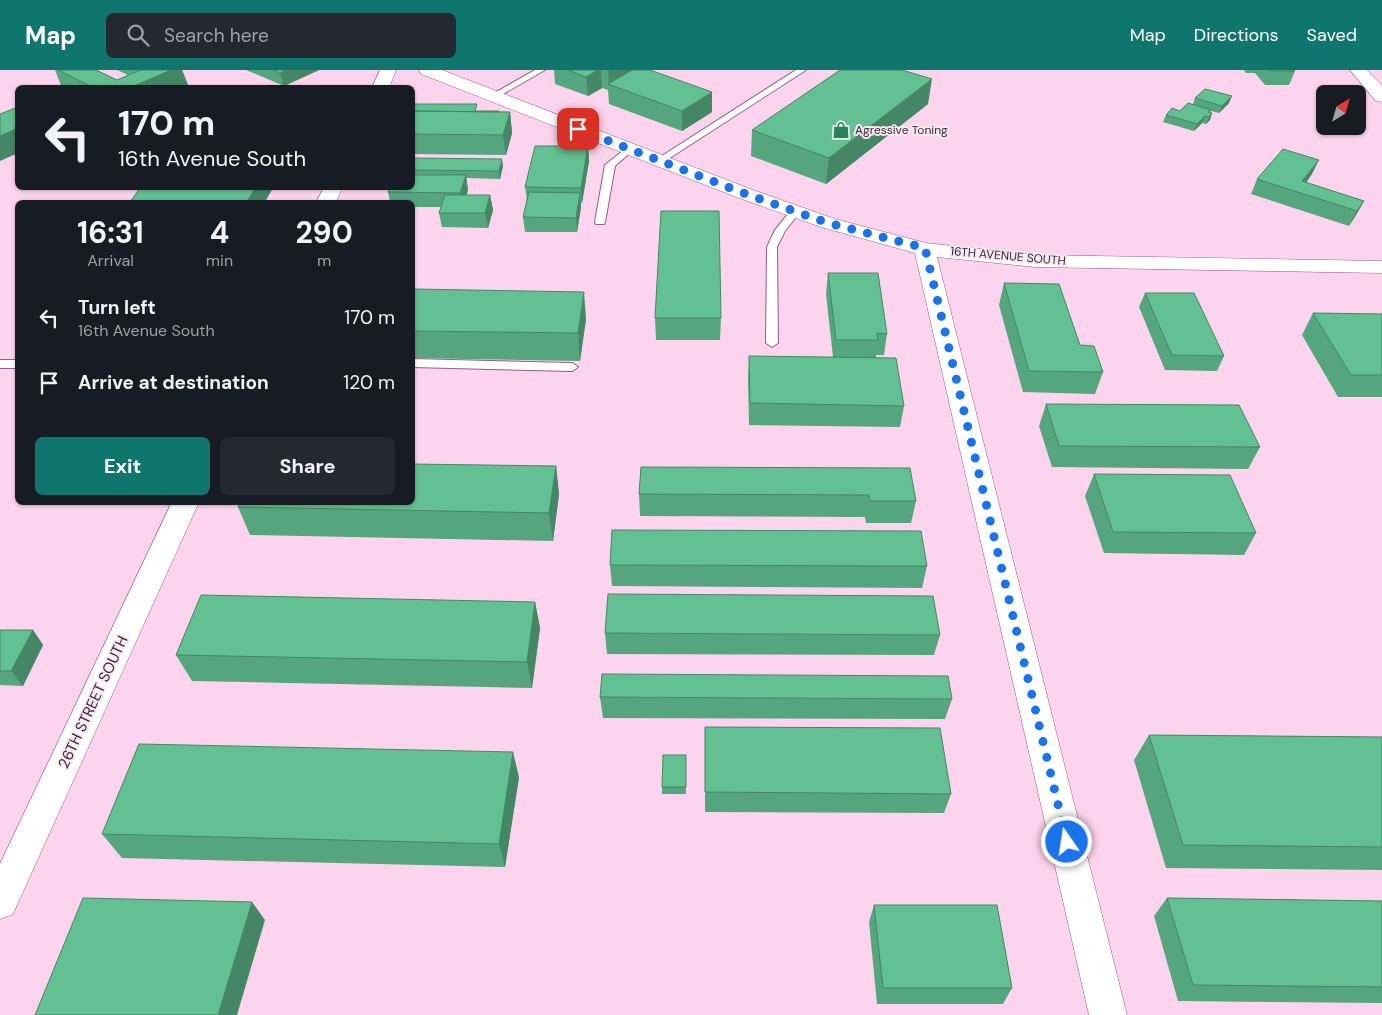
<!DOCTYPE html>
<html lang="en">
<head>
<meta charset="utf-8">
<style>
  body { margin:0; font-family:"DM Sans",sans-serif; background:#242831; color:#f1f3f6; height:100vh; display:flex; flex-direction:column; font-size:19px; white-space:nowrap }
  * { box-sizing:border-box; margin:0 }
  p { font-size:16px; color:#9ea1a6 }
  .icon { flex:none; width:28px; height:28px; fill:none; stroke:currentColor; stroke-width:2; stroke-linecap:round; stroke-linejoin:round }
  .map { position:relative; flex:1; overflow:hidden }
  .sheet { position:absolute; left:15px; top:130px; width:400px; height:305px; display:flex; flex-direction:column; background:#171b24; border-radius:8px; box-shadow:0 1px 4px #0004 }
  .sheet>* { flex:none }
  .hud { position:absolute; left:15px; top:15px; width:400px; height:105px; border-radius:8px; box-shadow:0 1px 4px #0004; background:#171b24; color:#f1f3f6; overflow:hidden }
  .needle { width:32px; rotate:37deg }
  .tools { position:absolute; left:1316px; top:15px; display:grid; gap:10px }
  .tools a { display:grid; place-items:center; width:50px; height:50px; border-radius:8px; background:#171b24; box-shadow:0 1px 4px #0004; font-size:25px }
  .pin { position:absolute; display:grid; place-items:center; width:42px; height:42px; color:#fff; margin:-21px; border-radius:10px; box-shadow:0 2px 8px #0006 }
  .me { position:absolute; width:55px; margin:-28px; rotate:347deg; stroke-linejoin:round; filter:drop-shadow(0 0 4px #0008) }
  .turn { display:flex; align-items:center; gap:18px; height:105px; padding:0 20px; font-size:22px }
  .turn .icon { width:65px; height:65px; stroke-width:2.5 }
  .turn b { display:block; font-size:35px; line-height:42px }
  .eta { display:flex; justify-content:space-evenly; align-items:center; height:85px; text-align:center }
  .eta b { font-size:30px; font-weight:700; line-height:35px }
  .button { display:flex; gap:10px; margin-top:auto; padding:10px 20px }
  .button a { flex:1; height:58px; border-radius:8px; background:#0f766e; color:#fff; font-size:20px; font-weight:700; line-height:58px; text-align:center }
  .button a+a { background:#242831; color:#f1f3f6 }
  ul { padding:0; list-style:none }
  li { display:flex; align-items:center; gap:15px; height:65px; padding:0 20px }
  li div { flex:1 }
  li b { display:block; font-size:19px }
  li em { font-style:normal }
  header { display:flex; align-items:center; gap:30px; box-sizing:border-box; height:70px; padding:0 25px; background:#0f766e; color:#fff }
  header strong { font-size:24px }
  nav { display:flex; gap:28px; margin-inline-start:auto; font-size:18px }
  .search { width:350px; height:45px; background:#242831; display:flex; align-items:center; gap:12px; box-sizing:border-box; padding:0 18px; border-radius:8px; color:#9ea1a6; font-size:19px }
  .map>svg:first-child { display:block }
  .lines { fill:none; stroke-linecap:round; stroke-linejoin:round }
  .service-casing { stroke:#975c83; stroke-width:2 }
  .minor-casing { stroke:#975c83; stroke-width:1 }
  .primary-casing { stroke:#975c83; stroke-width:1 }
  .service { fill:#fff; fill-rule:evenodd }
  .minor { fill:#fff; fill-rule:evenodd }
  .primary { fill:#fff; fill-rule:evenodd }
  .wall { fill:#55a57e }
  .shaded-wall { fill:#458666 }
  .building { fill:#63c092; stroke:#458666 }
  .route { stroke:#1a73e8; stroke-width:9; stroke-dasharray:0 16.2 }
  .labels { text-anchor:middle; stroke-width:4; stroke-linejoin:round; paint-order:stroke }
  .far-poi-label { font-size:12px; fill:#381f30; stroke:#f8eaf3; text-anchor:start }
  .far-street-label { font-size:12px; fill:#381f30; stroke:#f8eaf3 }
  .street-label { font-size:15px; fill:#381f30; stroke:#f8eaf3 }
</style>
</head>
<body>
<header>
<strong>Map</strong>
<div class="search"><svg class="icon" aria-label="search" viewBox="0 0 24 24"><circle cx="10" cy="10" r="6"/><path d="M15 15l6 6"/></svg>Search here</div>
<nav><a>Map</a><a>Directions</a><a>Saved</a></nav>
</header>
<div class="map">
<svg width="1382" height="945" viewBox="0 0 1382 945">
  <rect width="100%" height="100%" fill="#fdd4ed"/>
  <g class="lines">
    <g class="service-casing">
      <path id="service" d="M535,0H545L496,28L489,26Z
        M796,0H806L662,93L659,94L654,91Z
        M629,76L634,79L632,81L615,96L605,152L604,154H596L595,152L605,95Z
        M796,138L801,141L785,161L777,177L778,273L772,277L766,273L767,177L775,160L792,139Z
        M412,289L572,293L578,297L572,301L412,297Z
        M0,290H18V298H0Z"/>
    </g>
    <g class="minor-casing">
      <path id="minor" d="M380,0H396L389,18H372Z
        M419,0H442L753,120L835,149L926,173L1035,185L1382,191V203L1035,197L937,187L1127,945H1089L915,183L821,157L739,128L421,4Z
        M324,118H342L336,132H316Z
        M172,432H199L13,844L0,849V794Z"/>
    </g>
    <g class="primary-casing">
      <path id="primary" d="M1350,0H1367L1382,16V32L1376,31Z"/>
    </g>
    <use href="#service" class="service"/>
    <use href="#minor" class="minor"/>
    <use href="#primary" class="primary"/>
  </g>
  <path class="wall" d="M55,0H96L117,10L128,5L117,0H182L188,15L183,18H62Z
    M246,0H319L284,16Z
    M554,0H650L712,42L682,61L609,34L608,20L602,18L588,26L555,14Z
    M1244,0H1294L1295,1L1289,15H1265L1255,3H1246Z
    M1195,28L1229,33L1219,43L1211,41L1210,42L1212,43L1210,50L1206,54L1202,53L1194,61L1163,52L1166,45L1180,41L1193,34Z
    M412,34L478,41L510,42L512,63L506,85L412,84Z
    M928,34L826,114L751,86L752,60Z
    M588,76L589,91L582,133H581V137L577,162H525L523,147L527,130L525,117Z
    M412,88L503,96L500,109L466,108L468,120L466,125H490L493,140L488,158L442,157L439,143L441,137H412V132H390L388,122L412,118Z
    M1312,104L1306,113L1364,131L1356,145L1349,156L1251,124L1257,109Z
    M828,203L887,264L884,285H876V288L904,336L900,357L749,355L748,308L749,286L833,287L826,224Z
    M1004,213L1080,275L1103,302L1095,324L1023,322L999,235Z
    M412,219L586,249L580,291L412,288Z
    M1145,223L1224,286L1217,301L1165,300L1139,237Z
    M1313,243L1382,244V327H1338L1302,265Z
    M655,248H721L720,270H656Z
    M1046,334L1260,377L1248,399L1052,397L1039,356Z
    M556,396L559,424L553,471L250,465L238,437Z
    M641,397L916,431L911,453H866L865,447L640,446L639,424Z
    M1094,404L1256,463L1244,485L1104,483L1085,426Z
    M610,495L927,496L922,518L612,516Z
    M535,532L540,558L532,618L192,611L176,585Z
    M0,560H33L43,575L23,616L0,615Z
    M605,563L940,565L934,585L607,584Z
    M600,627L952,629L945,649L603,648Z
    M705,657L951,724L944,743L705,742Z
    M1149,665L1382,667V800L1166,798L1134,690Z
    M686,685V724H662V717Z
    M519,707L505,797L122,788L102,764Z
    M1167,828L1382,831V933L1178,931L1154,846Z
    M874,835L1012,918L1003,934H877L869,852Z"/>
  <path class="shaded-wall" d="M171,0H182L188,15L183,18H129Z
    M286,0H319L284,16L280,3Z
    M598,0H601L602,18L588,26L586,7Z
    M610,0H645L609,14L608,1Z
    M932,9L928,34L826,114L829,88Z
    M712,22V42L682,61V41Z
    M1232,26L1229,33L1219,43L1222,36Z
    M510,42L512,63L506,85L503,65Z
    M1212,43L1210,50L1206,54L1209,47Z
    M1205,46L1202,53L1194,61L1197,54Z
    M18,58V83L0,91V66Z
    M588,76L589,91L582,133L581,118Z
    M502,89L503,96L500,109L499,101Z
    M1319,90L1312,104L1298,123L1302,111Z
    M466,105L468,120L463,138L460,123Z
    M255,118H273L265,132H247Z
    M580,123L581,137L577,162L576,148Z
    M490,125L493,140L488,158L485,143Z
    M1364,131L1356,145L1349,156L1357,141Z
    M584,222L586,249L580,291L578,263Z
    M556,396L559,424L553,471L549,443Z
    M535,532L540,558L532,618L527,592Z
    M33,560L43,575L23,616L11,601Z
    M513,682L519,707L505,797L499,774Z
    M252,832L265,850L237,945H218Z"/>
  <path class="building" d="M58,0H96L117,10L141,0H171L129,18H94Z
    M273,0H286L280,3Z
    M568,0H598L586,7Z
    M632,0H650L712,22L682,41L608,14Z
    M840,0H902L932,9L829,88L752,60Z
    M1269,0H1294L1295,1H1270Z
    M1205,19L1232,26L1222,36L1195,28Z
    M1188,33L1211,40L1208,42L1212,43L1209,47L1205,46L1197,54L1166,45L1172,38L1180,41Z
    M412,34H477L475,41H499V42L412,41Z
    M18,37V58L0,66V44Z
    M412,41L510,42L503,65L412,64Z
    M535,76H588L581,118L525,117Z
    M1283,79L1319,90L1302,111L1364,131L1357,141L1257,109Z
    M412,88L502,89L499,101L412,100Z
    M412,105H466L460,123L388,122L390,118H412Z
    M140,118H255L247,132H130Z
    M529,122L580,123L576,148L523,147Z
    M445,125H490L485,143H439Z
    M661,141H719L721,248H655Z
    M828,203H878L887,264L877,263L878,270H836Z
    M1004,213L1059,214L1080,275L1094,276L1103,302L1029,301Z
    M412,219L584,222L578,263L412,261Z
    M1145,223H1194L1224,286L1172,285Z
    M1313,243L1382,244V305H1351Z
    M749,286L896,288L904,336L750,333Z
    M1046,334L1239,335L1260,377L1059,376Z
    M412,394L556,396L549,443L238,437L240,432H412Z
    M641,397L910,398L916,431H870L869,425L639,424Z
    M1094,404L1230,405L1256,463L1113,462Z
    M612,460L921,461L927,496L610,495Z
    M608,524L933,526L940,565L605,563Z
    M201,525L535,532L527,592L176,585Z
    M0,560H33L11,601H0Z
    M602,604L948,606L952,629L600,627Z
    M705,657L940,658L951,724L705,722Z
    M1149,665L1382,667V777L1183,775Z
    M139,674L513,682L499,774L102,764Z
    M663,685H686V717H662Z
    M83,828L252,832L218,945H35Z
    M1167,828L1382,831V917L1193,915Z
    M874,835H997L1012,918H883Z"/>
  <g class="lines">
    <path class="route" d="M578,59L746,124L828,153L925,178L1067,772"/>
  </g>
  <defs>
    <g id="shop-bare" transform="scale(1.35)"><path d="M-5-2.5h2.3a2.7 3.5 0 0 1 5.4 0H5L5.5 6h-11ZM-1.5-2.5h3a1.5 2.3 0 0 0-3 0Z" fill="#25845b" stroke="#f8eaf3" stroke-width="2.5" paint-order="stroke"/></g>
  </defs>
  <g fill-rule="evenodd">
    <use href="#shop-bare" x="841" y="60"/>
  </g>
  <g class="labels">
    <g class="far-poi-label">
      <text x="855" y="64">Agressive Toning</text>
    </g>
    <g class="far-street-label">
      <text transform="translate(1008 186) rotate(5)" y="4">16TH AVENUE SOUTH</text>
    </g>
    <g class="street-label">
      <text transform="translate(93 632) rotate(-65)" y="5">26TH STREET SOUTH</text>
    </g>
  </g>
</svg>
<div class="tools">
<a><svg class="needle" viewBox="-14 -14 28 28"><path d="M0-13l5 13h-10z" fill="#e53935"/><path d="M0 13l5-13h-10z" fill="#9ea1a6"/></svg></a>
</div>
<div class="pin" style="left:578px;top:59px;background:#d93025"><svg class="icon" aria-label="arrive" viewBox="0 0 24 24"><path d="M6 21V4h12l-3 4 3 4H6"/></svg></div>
<svg class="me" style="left:1067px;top:772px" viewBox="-20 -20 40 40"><circle r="17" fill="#1a73e8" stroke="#fff" stroke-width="3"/><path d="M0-11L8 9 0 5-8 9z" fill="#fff"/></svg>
<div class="hud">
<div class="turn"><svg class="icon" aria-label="left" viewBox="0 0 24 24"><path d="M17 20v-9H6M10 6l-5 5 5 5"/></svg><div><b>170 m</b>16th Avenue South</div></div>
</div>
<section class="sheet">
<div class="eta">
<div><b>16:31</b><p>Arrival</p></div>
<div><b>4</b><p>min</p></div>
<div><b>290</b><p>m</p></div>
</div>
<ul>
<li><svg class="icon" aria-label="left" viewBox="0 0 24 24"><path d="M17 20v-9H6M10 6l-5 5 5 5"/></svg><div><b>Turn left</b><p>16th Avenue South</p></div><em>170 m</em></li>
<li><svg class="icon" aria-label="arrive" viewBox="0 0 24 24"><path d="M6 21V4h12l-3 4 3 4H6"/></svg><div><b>Arrive at destination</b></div><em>120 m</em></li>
</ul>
<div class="button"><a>Exit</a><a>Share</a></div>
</section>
</div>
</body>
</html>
